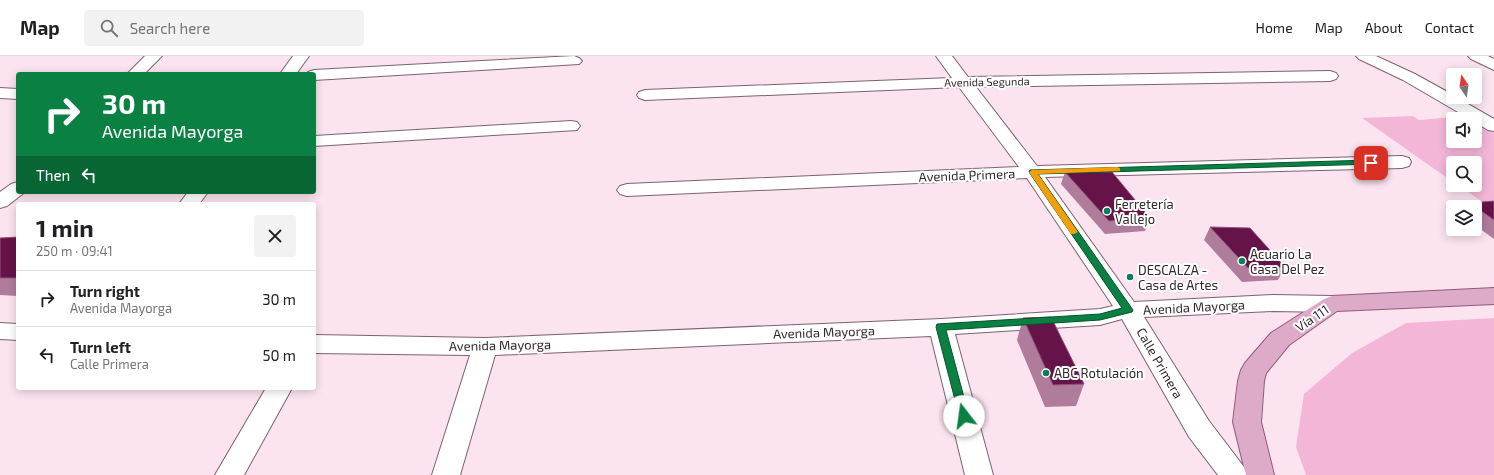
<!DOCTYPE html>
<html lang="en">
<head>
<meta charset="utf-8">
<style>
  body { margin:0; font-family:"Exo 2",sans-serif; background:#f2f2f2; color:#202124; height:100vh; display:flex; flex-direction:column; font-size:15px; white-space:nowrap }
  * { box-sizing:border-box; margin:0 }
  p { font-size:13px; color:#757577 }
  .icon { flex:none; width:22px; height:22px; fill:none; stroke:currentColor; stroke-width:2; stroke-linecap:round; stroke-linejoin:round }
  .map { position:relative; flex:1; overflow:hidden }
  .sheet { position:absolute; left:16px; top:146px; width:300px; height:188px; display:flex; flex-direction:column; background:#fff; border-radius:4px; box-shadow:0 2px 10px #0003 }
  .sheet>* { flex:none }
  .banner { position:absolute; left:16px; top:16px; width:300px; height:122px; border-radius:4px; box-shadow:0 2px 10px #0003; background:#0b8043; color:#fff; overflow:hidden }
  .needle { width:26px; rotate:347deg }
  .buttons { position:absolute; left:1446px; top:12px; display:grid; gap:8px }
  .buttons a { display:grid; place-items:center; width:36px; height:36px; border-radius:4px; background:#fff; box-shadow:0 2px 10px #0003; font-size:20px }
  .pin { position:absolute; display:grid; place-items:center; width:34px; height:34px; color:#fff; margin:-17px; border-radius:8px; box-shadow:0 2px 6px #0006 }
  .me { position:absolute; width:44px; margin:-22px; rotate:345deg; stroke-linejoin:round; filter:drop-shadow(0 0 3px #0008) }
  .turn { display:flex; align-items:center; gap:14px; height:84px; padding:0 20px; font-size:18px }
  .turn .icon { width:52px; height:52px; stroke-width:2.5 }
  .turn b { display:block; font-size:28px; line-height:34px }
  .then { display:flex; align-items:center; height:38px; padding:0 20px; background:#0003; gap:8px; font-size:15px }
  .round { display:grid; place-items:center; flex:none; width:42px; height:42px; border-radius:4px; background:#f2f2f2 }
  .summary { display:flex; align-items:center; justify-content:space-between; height:68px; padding:0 20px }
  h1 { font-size:24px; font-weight:700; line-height:30px }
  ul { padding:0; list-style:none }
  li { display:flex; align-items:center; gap:12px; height:56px; padding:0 20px; border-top:1px solid #e0e0e0 }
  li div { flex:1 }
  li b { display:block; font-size:15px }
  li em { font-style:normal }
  header { display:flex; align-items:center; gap:24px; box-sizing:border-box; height:56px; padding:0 20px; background:#fff; border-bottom:1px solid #e0e0e0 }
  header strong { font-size:19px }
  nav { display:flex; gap:22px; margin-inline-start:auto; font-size:14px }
  .search { width:280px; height:36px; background:#f2f2f2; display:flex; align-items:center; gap:10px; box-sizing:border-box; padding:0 14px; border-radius:4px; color:#757577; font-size:15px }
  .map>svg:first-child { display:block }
  .green { fill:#f4b6d7 }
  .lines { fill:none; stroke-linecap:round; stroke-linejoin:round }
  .minor-casing { stroke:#7b626f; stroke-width:2 }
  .major-casing { stroke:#935979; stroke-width:2 }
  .minor { fill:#fff; fill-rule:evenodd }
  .major { fill:#ddabc7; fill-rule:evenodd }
  .wall { fill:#b07c9c }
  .building { fill:#651348; stroke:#92527a }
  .route { fill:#0b8043; stroke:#07532c }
  .slow { fill:#f59e0b }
  .poi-dot { fill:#077e5d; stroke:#fff; stroke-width:1.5 }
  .labels { text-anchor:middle; stroke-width:4; stroke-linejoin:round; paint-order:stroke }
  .far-street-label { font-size:11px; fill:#33282d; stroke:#fff }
  .street-label { font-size:13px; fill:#33282d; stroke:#fff }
  .poi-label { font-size:13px; fill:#33282d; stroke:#fff; text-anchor:start }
</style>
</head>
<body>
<header>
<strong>Map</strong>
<div class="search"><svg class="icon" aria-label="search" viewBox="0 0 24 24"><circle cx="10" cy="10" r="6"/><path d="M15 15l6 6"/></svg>Search here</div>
<nav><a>Home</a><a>Map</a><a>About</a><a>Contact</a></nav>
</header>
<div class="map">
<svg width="1494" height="419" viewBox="0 0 1494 419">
  <rect width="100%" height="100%" fill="#fbe4ef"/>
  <path class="green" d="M1413,60L1419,64L1464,60L1469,63H1453V85H1475V66L1494,77V154L1458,129H1475V107H1453V126L1362,62Z
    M1494,262V419H1306L1296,391L1304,338L1352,297L1406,267Z"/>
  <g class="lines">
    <g class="minor-casing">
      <path id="minor" d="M145,0H162L144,18H127Z
        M293,0H309L296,18H280Z
        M574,0L579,2L582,5L579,8L314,24V18H307L308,16L314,14Z
        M936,0H952L968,21L1330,15L1336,17L1338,20L1336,23L1330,25L976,31L1037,110L1402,100L1409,102L1411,106L1409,110L1402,112L1045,121L1134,246L1273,239L1332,240L1340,243L1344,248L1340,253L1332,256L1273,255L1144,261L1209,365L1244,411L1248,419H1218L1189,381L1122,263L1100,269L955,278L993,419H965L931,280L495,299L460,419H432L470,299L314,297V279L485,282L941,263L1100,253L1113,250L1027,122L627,140L620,138L617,134L620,130L627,128L1019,111L959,31L645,44L639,42L637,39L639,36L645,34L952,22Z
        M1356,0H1376L1415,18L1453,39V41H1456L1494,63V75L1488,74L1475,66V63H1470L1403,24L1359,3Z
        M1468,0H1488L1494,3V14L1471,3Z
        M0,32L18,33V43L0,42Z
        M571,65L577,66L580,70L577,74L314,90V80Z
        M18,126V136H25L7,150L0,152V136L11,128Z
        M188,136H208L199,148H179Z
        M0,267L18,268V284L0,283Z
        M266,332H292L244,419H215Z"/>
    </g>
    <g class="major-casing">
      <path id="major" d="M1494,232V248L1337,255L1289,289L1266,317L1264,325L1261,366L1274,419H1246L1233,366L1238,325L1241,314L1245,307L1271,277L1324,243L1332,240Z"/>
    </g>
    <use href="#minor" class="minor"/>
    <use href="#major" class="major"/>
  </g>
  <path class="wall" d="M1065,116L1150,162L1145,175L1105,178L1061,128Z
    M1494,145V183L1475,169V151H1468L1470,147Z
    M1210,171L1285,211L1278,224L1242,226L1204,184Z
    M18,181V240L0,239V182Z
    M1023,262L1084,328L1076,350L1045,351L1017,284Z"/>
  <path class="building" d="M1065,116H1112L1150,162L1109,165Z
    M1494,145V164L1470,147Z
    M1210,171L1250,172L1285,211L1249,213Z
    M18,181V222H0V182Z
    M1051,261L1084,328L1053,329L1023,262Z"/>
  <path class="route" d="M1371,104L1374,105V108L1038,118L1133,254L1132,256L1100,264L946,274L969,360L968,363L964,364L960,363L936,271L937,268L1100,258L1122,252L1029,116L1030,114Z"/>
  <path class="slow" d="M1117,111L1120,112V115L1038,118L1078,176L1074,178H1071L1029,116L1032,114Z"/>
  <g class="poi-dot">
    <circle cx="1107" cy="155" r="4"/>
    <circle cx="1242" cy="205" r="4"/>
    <circle cx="1130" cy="221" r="4"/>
    <circle cx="1046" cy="317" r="4"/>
  </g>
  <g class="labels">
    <g class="far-street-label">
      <text transform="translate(987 26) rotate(-1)" y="4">Avenida Segunda</text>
    </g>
    <g class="street-label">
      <text transform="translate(967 119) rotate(-2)" y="5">Avenida Primera</text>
      <text transform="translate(1194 251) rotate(-3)" y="5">Avenida Mayorga</text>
      <text transform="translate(1312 262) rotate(-34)" y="5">Vía 111</text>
      <text transform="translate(824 276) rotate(-2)" y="5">Avenida Mayorga</text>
      <text transform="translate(500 289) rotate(-1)" y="5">Avenida Mayorga</text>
      <text transform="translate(1160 307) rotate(60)" y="5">Calle Primera</text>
    </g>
    <g class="poi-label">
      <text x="1115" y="153">Ferretería<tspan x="1115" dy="15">Vallejo</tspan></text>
      <text x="1250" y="203">Acuario La<tspan x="1250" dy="15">Casa Del Pez</tspan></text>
      <text x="1138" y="219">DESCALZA -<tspan x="1138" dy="15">Casa de Artes</tspan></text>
      <text x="1054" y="322">ABC Rotulación</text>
    </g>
  </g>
</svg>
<div class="buttons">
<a><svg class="needle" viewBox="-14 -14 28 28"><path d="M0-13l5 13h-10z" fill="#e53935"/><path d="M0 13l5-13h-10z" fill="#757577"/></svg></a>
<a><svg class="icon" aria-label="sound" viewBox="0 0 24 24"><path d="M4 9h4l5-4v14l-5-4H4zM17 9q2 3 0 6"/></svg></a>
<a><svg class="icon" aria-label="search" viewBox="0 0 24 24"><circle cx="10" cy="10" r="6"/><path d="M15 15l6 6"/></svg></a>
<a><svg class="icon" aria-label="layers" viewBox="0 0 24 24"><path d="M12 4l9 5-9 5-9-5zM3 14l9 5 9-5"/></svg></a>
</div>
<div class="pin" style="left:1371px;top:107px;background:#d93025"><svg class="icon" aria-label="arrive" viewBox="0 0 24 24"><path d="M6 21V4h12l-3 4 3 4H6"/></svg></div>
<svg class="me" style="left:964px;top:360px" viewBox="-20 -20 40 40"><circle r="19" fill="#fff"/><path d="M0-13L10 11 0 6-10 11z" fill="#0b8043"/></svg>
<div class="banner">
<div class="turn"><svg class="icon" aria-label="right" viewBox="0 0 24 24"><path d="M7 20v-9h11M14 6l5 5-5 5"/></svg><div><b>30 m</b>Avenida Mayorga</div></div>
<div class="then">Then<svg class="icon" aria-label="left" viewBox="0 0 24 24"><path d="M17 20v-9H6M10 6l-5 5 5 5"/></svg></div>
</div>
<section class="sheet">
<div class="summary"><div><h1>1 min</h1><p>250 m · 09:41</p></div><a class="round"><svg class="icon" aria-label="close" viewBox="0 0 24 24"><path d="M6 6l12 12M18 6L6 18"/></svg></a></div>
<ul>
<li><svg class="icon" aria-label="right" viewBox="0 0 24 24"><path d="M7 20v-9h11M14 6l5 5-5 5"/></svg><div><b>Turn right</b><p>Avenida Mayorga</p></div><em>30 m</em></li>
<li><svg class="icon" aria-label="left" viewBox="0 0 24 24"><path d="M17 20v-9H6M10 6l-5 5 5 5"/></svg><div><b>Turn left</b><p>Calle Primera</p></div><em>50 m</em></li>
</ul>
</section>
</div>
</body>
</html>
